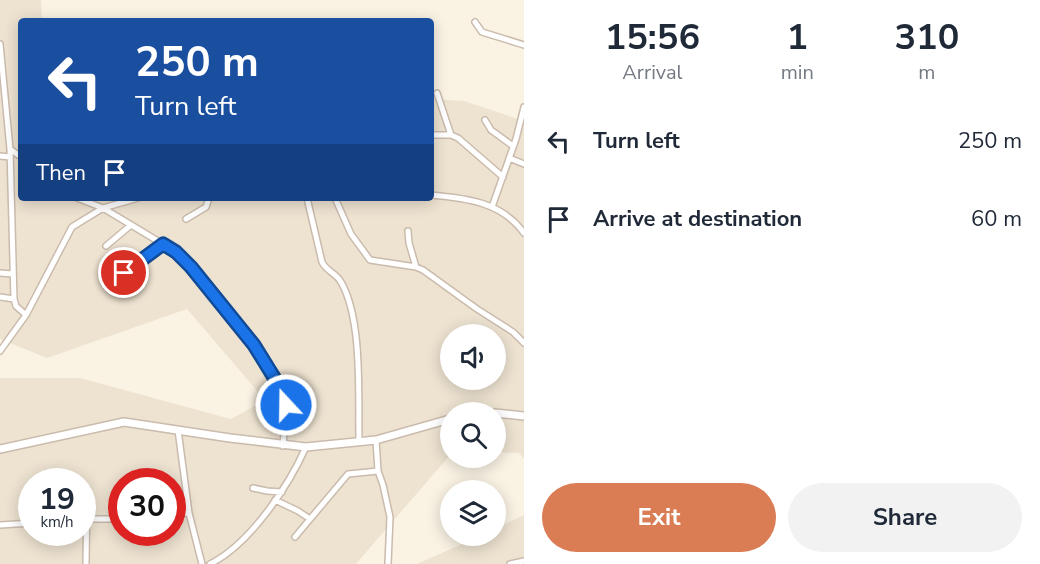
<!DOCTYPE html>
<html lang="en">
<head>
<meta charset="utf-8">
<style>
  body { margin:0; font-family:"Nunito Sans",sans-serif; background:#f2f2f3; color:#1f2937; height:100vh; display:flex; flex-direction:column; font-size:22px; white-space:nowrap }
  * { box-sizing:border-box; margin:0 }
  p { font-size:20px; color:#747a83 }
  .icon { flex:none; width:33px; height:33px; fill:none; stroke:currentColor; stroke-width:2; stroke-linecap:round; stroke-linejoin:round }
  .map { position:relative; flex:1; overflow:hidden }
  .panel { display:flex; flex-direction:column; background:#fff; width:516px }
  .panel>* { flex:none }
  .guide { position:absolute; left:18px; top:18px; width:416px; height:183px; border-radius:6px; box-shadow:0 3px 15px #0003; background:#1a4fa0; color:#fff; overflow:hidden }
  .fabs { position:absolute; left:440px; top:324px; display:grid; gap:12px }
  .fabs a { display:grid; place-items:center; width:66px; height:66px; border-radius:50%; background:#fff; box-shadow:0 3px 15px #0003; font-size:30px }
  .speed { position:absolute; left:18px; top:468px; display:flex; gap:12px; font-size:30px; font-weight:700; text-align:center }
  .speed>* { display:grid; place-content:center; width:78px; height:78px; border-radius:50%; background:#fff; box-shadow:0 3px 15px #0003; line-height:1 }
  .speed small { font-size:15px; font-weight:400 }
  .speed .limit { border:9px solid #d22; background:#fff; color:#111 }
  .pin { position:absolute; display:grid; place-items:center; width:51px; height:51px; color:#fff; margin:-26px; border:3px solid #fff; border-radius:50%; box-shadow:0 2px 6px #0007 }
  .me { position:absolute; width:66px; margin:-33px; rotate:339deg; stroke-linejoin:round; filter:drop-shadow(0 0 4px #0008) }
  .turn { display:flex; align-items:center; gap:21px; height:126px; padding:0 18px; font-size:27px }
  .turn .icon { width:78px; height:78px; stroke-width:2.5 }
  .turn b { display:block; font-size:42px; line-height:51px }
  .then { display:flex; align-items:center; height:57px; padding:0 18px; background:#0003; gap:12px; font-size:22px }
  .eta { display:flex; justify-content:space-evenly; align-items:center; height:102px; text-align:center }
  .eta b { font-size:36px; font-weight:700; line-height:42px }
  .action { display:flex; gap:12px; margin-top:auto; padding:12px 18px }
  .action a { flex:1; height:69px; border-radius:36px; background:#da7c54; color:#fff; font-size:24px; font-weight:700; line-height:69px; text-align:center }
  .action a+a { background:#f2f2f3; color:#1f2937 }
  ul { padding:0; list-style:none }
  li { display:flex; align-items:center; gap:18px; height:78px; padding:0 18px }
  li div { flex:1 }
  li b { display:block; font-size:22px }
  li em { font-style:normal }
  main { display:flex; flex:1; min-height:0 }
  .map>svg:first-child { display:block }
  .residential { fill:#eee3d1; fill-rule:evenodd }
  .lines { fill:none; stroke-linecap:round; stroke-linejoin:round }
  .minor-casing { stroke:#cabbac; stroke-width:8 }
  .tertiary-casing { stroke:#cabbac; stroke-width:10 }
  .minor { stroke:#fff; stroke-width:5 }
  .tertiary { stroke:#fff; stroke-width:7 }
  .route-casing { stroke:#114b97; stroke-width:15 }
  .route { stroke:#1a73e8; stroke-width:10 }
</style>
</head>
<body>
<main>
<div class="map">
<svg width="524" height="564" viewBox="0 0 524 564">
  <rect width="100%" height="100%" fill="#faf3e4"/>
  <path class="residential" d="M0,0H41L42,21H21V198H430L431,99L464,101L524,121V459L519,453L495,452V412H450V455L356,564H0V378H80L231,419L265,400L187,309L47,358L0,339ZM450,334H495V380H450ZM32,482H82V532H32ZM122,482H172V532H122Z
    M524,515V564H417L480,536H495V529Z"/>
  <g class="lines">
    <g class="minor-casing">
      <path id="minor" d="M475,22L482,32L524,45
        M0,44L10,149L21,157
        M437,93L451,135
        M485,120L491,130L513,146
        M430,135H451L458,138L503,177
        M10,149L14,299L16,306L26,315
        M0,156L10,157
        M509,158L524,164
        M430,195C466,198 502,202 524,233
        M77,198L103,208L176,252L191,267L254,345L283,391L286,405L283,446
        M307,198L322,262C326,271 336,273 341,282C363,320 358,397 359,442
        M335,198L351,234L370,260L416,267L423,270L477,309L513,332L524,343
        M492,207L516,139L524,107
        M186,219L206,207L209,198
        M408,231L409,243L416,267
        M106,246L131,225
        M0,273L13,274
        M124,273L163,244
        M0,297L14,299
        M0,351L26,315L72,227L103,208L138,198
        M178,430L189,513L202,564
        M376,440L378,471L383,485L390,517L388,564
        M142,472L144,482
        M253,488L267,491L282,492
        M275,500L298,511L310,519
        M172,514L189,513
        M82,519H122
        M0,525L32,523
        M295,537L348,474L378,471
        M86,564L87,489
        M210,564C250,544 288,487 306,447
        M510,564L524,561"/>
    </g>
    <g class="tertiary-casing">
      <path id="tertiary" d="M495,413L524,416
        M0,449L124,422L230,438L306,447L376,440L450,419"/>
    </g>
    <use href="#minor" class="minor"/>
    <use href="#tertiary" class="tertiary"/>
  </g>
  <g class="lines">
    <g class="route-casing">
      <path id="route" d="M124,273L163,244L176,252L191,267L254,345L283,392L286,405"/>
    </g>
    <use href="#route" class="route"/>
  </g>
</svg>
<div class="fabs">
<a><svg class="icon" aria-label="sound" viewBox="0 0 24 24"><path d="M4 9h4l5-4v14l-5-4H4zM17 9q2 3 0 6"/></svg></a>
<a><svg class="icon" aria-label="search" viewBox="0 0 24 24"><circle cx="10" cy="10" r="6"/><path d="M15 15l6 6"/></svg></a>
<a><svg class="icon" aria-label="layers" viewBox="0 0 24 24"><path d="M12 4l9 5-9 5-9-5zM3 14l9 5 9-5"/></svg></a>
</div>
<div class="speed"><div>19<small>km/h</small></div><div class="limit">30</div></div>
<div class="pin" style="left:124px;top:273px;background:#d93025"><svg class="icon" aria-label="arrive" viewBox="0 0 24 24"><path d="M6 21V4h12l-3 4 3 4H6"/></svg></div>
<svg class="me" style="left:286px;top:405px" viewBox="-20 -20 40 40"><circle r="17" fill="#1a73e8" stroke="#fff" stroke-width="3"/><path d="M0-11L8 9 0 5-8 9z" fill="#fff"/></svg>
<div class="guide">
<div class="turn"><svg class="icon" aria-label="left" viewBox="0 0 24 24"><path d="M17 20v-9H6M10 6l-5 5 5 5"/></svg><div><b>250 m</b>Turn left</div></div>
<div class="then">Then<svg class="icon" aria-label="arrive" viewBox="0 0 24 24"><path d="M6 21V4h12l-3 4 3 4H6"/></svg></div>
</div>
</div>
<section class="panel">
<div class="eta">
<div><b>15:56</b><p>Arrival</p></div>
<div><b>1</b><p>min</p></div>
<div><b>310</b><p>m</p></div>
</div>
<ul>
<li><svg class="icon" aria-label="left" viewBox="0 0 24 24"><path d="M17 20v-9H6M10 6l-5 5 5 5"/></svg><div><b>Turn left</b></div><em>250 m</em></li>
<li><svg class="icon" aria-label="arrive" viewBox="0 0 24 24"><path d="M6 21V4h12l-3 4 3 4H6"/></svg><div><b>Arrive at destination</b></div><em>60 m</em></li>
</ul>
<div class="action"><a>Exit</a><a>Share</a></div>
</section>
</main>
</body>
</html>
